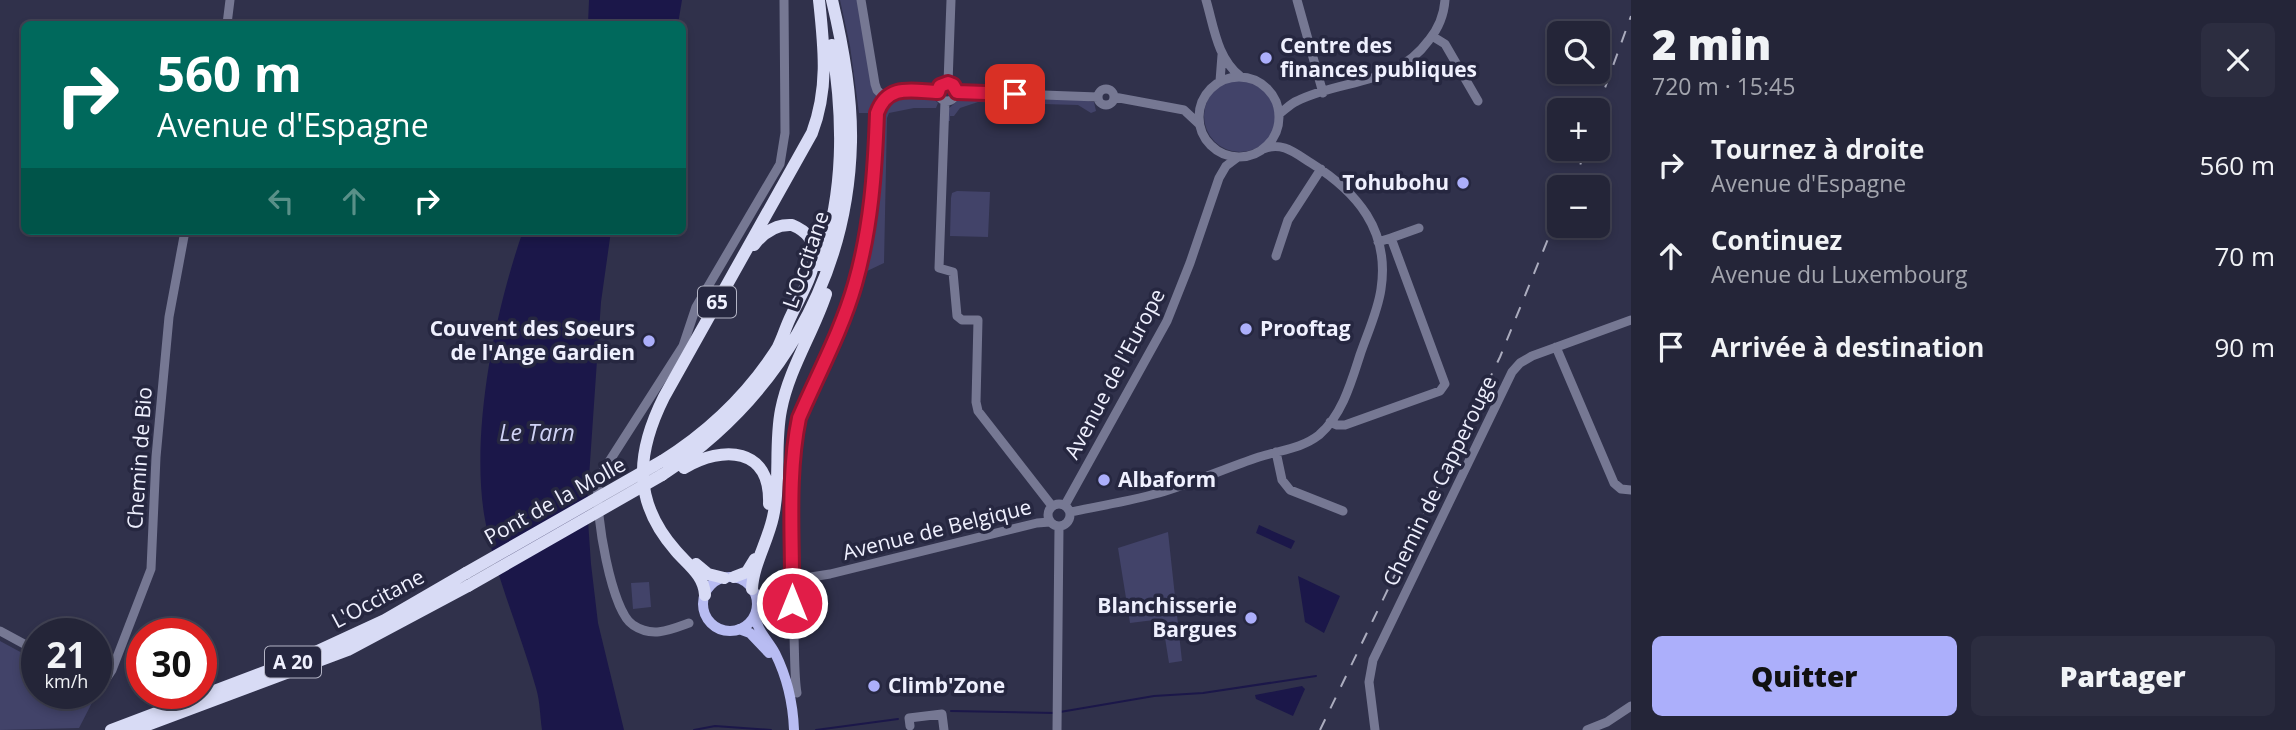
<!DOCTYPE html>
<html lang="fr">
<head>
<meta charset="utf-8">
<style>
  body { margin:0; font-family:"Open Sans",sans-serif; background:#2c2d40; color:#f1f3f6; height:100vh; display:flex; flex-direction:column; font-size:26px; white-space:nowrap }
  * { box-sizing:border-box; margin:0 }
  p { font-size:23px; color:#a3a5ae }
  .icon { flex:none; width:38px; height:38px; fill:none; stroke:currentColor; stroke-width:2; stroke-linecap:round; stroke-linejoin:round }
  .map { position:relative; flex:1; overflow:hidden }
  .panel { display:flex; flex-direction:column; background:#242538; width:665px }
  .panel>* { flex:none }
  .guide { position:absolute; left:21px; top:21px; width:665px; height:214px; border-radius:10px; box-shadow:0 4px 10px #0003,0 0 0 2px #414253; background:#00695c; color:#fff; overflow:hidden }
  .buttons { position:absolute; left:1547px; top:21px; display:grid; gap:14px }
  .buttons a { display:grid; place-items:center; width:63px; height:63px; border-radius:10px; background:#242538; box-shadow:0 4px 10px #0003,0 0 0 2px #414253; font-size:35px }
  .speed { position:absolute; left:21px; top:618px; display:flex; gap:14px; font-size:35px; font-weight:700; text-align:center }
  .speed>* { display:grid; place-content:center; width:91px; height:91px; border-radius:50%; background:#242538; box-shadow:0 4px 10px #0003,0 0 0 2px #414253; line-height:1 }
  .speed small { font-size:18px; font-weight:400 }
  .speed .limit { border:10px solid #d22; background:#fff; color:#111 }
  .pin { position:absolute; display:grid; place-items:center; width:60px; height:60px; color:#fff; margin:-30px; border-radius:14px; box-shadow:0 4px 10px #0006 }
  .me { position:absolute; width:77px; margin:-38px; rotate:0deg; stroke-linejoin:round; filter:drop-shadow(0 0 5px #0008) }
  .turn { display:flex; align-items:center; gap:24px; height:147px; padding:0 21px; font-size:32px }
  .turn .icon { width:91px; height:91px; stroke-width:2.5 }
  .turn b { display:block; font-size:49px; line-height:60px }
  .lanes { display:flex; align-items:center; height:66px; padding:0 21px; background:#0003; justify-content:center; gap:35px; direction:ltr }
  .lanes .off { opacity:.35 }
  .round { display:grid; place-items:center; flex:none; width:74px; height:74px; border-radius:10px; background:#2c2d40 }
  .summary { display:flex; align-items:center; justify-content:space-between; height:119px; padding:0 21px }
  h1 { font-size:42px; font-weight:800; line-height:52px }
  .primary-button { display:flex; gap:14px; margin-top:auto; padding:14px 21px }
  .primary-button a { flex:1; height:80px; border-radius:10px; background:#acaffb; color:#111; font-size:28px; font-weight:800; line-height:80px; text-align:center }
  .primary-button a+a { background:#2c2d40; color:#f1f3f6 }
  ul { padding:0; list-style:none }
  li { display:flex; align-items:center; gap:21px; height:91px; padding:0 21px }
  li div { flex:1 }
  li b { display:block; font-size:26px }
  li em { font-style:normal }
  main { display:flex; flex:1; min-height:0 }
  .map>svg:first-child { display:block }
  .green { fill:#424369 }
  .water { fill:#1b1749 }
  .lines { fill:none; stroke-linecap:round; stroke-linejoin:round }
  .stream { stroke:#1b1749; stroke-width:2 }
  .minor { stroke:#767893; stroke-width:9 }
  .major { stroke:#b8bcf2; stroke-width:10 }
  .highway { stroke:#d8dbf5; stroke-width:12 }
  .rail { stroke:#abacbe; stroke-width:2; stroke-dasharray:12 12; stroke-linecap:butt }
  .highway-bridge { stroke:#d8dbf5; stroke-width:12 }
  .route-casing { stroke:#92132f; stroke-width:18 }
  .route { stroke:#e11d48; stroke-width:12 }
  .poi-dot { fill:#acaffb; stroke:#262740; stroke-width:2.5 }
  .labels { text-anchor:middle; stroke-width:7; stroke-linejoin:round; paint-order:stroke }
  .shield { fill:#262740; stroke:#b3b4c5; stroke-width:2 }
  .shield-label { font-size:19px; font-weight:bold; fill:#eff0fe }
  .poi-label { font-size:21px; font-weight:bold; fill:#eff0fe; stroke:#262740; text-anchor:start }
  .street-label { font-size:21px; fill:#eff0fe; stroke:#262740 }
  .water-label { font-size:23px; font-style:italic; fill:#d0d3f6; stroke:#262740 }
</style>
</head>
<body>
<main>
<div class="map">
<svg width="1631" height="730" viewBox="0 0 1631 730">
  <rect width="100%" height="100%" fill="#30314b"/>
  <path class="green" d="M840,0H861L875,84L885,98L877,113H859L850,46Z
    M1204 116a36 36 0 1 1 72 0a36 36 0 1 1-72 0Z
    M899,95H930L938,103L936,108H914L889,113L887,118L884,263L865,272L877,208L882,110L885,103Z
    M962,97L1083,100L1094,102L1096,111L1091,113L1078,105L978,102L960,108L954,116H950V121H948V109Z
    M957,191L990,192L988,237L950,236L951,198L952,193Z
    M1168,532L1182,661L1169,663L1162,619L1130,623L1118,548Z
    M649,582L651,607L633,609L631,583Z
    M0,641L37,661V693H97L79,728L0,730Z"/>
  <path class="water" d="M589,0H682L678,24H588Z
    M523,231H611L601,302L587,506L591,564L598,623L624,730H542C540,716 540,701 536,688C520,630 494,574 484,514C471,430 495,311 523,231Z
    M1259,525L1295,541L1291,549L1256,533Z
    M1298,576L1340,596L1324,633L1305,622Z
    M1302,686L1305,689L1293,716L1256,699L1255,695Z"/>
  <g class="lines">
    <path class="stream" d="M951,711L1055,713
      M1060,712L1154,696L1203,693L1316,676
      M694,730L715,726L771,730
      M816,730L898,719"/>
    <path class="minor" d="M861,0L875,84L877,90L885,98
      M1206,0C1214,27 1217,58 1240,76
      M1297,0L1323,93
      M227,24L230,0
      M1432,36L1445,44L1478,101
      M1199 117a40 40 0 1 1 80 0a40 40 0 1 1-80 0Z
      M1220,81L1222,55
      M938 92a9 9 0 1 1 18 0a9 9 0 1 1-18 0Z
      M948,83L951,0
      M1098 97a8 8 0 1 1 16 0a8 8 0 1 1-16 0Z
      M957,92L1098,97
      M1114,97L1184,110L1199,124
      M945,101L939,268L953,272L957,316L962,320H978L976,402L978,411L1052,506
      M1279,114C1285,110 1290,104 1297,101C1343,78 1395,87 1429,40C1438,29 1444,14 1445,0
      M1391,238L1419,228
      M1276,256L1288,220L1321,169
      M1556,347L1614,483L1621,489L1631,490
      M1330,422L1337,425H1345L1440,391L1445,384L1391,238L1378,242
      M1276,452L1282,480L1290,490L1343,511
      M1048 515a11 11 0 1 1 22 0a11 11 0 1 1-22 0Z
      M1065,505L1167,321L1190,263L1219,178L1226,166L1238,157
      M1070,512C1100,506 1130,501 1159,493C1193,483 1226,468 1259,457C1280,450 1301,449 1319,435C1342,415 1351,383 1360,355C1367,334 1378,311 1381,289C1390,230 1357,192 1311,163C1295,153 1282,141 1263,149
      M792,580L830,574L1037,523L1050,522
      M786,590C798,612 792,665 797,693
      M755,595L774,599
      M756,611L779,596L792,580V460L799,418C818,374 842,330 855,284C871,228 875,171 877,113C888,84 912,91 938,92
      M689,623C670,630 652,638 633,625C611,611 595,512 598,486C599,481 602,476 603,471L683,346L696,307L780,164L785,133L784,0
      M0,631L37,651
      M96,681L106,679L112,670L151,569L156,457L169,317L185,231
      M910,726L909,718L942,714L944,730
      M1057,730L1059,527
      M1375,730L1369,682L1373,660L1512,372L1520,363L1532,356L1631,320
      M1587,730L1607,722L1631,706"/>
    <path class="major" d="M703 604a27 27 0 1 1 54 0a27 27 0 1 1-54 0Z
      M755,614C756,630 768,640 775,653C787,677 793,704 794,730
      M739,629L750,633L769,653"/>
    <path class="highway" d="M754,245C764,232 776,224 792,225C836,243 804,287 791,316C786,326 783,337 778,347
      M819,265C845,194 844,119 832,45
      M662,461C710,431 752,390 782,341
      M684,468C723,445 771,447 769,504
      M662,475C776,400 848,281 851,142C852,94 843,46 832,0
      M696,564L708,574L724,578
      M734,577L747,572L755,559
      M752,589C753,565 768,541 773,517C781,482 774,445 781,410C789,369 813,333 826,294
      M705,595C704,575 688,565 676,551C632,501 636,453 664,397L812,133C829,88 824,47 819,0
      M111,730L307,656L385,620L466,573
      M134,730L348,650L468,586"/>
    <path class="rail" d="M1597,110L1631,16
      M1572,187L1586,149
      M1320,730L1500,357L1559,212"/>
    <path class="highway-bridge" d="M466,573L662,461
      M468,586L662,475"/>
  </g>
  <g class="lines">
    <g class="route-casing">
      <path id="route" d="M792,603L786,590L792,580C792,527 788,471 799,418C818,374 842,330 855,284C871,228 875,171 877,113C888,83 912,91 938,92L940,86L948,83L953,85L957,92L1015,94"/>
    </g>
    <use href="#route" class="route"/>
  </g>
  <g class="poi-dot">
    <circle cx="1266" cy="58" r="7"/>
    <circle cx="1463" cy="183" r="7"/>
    <circle cx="1246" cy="329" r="7"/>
    <circle cx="649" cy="341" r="7"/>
    <circle cx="1104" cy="480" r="7"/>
    <circle cx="1251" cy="618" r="7"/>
    <circle cx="874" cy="686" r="7"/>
  </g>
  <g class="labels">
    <g class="shield">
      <rect x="698" y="286.5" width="38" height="31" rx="5"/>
      <rect x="265" y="646.5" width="56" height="31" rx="5"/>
    </g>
    <g class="shield-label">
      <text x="717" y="309">65</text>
      <text x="293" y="669">A 20</text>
    </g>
    <g class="poi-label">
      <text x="1280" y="53">Centre des<tspan x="1280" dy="24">finances publiques</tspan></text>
      <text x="1449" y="190" text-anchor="end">Tohubohu</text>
      <text x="635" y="336" text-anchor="end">Couvent des Soeurs<tspan x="635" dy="24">de l'Ange Gardien</tspan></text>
      <text x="1260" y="336">Prooftag</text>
      <text x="1118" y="487">Albaform</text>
      <text x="1237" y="613" text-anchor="end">Blanchisserie<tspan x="1237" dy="24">Bargues</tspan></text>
      <text x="888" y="693">Climb'Zone</text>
    </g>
    <g class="street-label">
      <text transform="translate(806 260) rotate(-71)" y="7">L'Occitane</text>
      <text transform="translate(1115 374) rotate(-62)" y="7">Avenue de l'Europe</text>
      <text transform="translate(140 458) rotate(-86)" y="7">Chemin de Bio</text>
      <text transform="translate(1440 481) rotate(-64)" y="7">Chemin de Capperouge</text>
      <text transform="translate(555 501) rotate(-29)" y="7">Pont de la Molle</text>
      <text transform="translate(937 530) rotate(-14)" y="7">Avenue de Belgique</text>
      <text transform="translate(378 599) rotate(-28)" y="7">L'Occitane</text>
    </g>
    <g class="water-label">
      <text x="537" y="441">Le Tarn</text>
    </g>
  </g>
</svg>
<div class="buttons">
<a><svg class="icon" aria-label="search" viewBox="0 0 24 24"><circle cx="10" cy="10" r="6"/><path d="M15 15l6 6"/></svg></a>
<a>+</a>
<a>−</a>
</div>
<div class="speed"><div>21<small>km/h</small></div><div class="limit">30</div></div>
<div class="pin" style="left:1015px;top:94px;background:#d93025"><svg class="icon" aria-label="arrive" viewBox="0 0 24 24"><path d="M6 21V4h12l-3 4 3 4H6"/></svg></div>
<svg class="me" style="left:792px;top:603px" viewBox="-20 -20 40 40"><circle r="17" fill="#e11d48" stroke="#fff" stroke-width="3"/><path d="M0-11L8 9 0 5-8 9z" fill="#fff"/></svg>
<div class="guide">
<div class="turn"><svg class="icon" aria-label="right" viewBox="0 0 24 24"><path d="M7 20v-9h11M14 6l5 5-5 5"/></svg><div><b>560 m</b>Avenue d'Espagne</div></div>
<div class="lanes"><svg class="icon off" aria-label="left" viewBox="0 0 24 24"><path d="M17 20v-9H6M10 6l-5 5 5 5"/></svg><svg class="icon off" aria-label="ahead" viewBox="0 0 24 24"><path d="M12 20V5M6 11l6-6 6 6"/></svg><svg class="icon" aria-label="right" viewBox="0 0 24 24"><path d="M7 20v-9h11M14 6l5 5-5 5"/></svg></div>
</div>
</div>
<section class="panel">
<div class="summary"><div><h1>2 min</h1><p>720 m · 15:45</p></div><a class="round"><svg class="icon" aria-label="close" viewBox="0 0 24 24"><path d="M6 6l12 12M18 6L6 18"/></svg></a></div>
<ul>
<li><svg class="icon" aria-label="right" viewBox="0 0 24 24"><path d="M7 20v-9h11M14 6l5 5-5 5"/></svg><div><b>Tournez à droite</b><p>Avenue d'Espagne</p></div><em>560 m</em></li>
<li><svg class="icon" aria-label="ahead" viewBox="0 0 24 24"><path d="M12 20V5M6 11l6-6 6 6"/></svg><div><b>Continuez</b><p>Avenue du Luxembourg</p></div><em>70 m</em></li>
<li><svg class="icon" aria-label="arrive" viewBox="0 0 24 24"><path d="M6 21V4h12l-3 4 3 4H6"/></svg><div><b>Arrivée à destination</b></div><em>90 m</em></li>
</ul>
<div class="primary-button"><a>Quitter</a><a>Partager</a></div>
</section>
</main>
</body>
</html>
